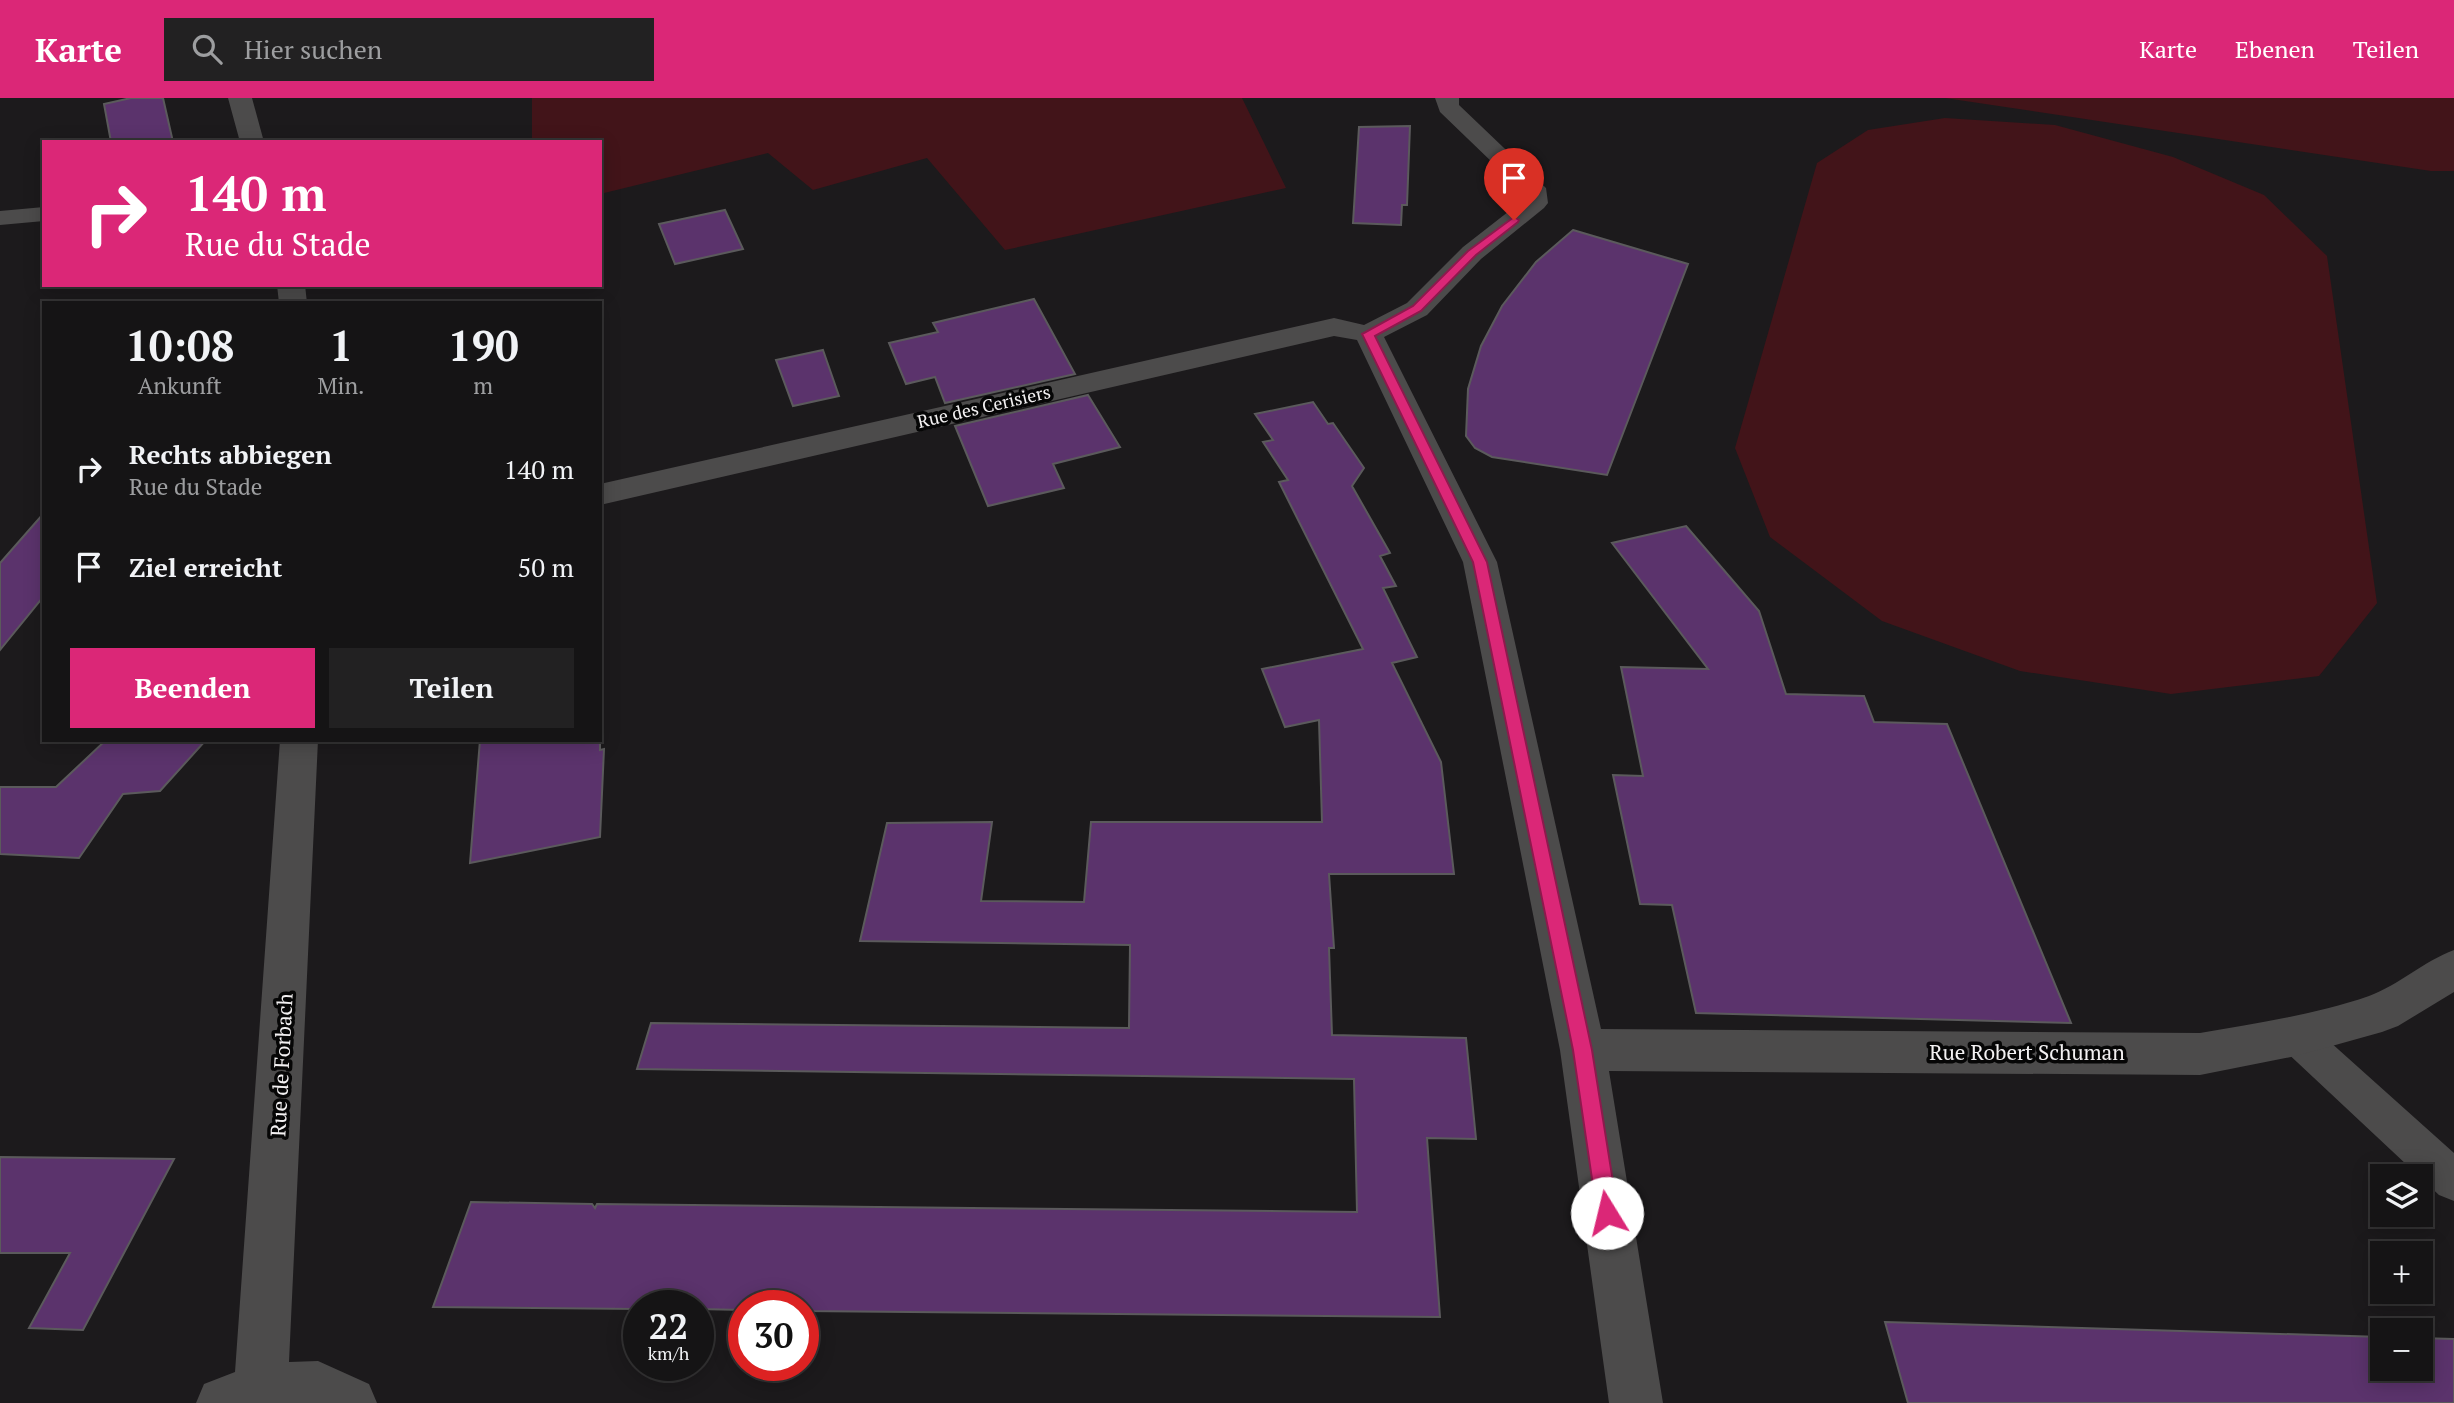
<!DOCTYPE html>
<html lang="de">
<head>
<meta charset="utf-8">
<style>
  body { margin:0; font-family:"PT Serif",serif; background:#222122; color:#f1f3f6; height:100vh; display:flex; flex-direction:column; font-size:26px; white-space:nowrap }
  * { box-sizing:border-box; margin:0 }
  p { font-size:23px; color:#9d9ea0 }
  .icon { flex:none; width:38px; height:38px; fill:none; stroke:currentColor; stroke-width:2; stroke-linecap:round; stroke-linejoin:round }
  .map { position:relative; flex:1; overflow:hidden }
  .sheet { position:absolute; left:42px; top:203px; width:560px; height:441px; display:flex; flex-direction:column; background:#151415; border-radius:0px; box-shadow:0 4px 18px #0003,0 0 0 2px #343334 }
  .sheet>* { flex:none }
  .top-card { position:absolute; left:42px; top:42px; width:560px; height:147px; border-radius:0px; box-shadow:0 4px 18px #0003,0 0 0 2px #343334; background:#db2777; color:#fff; overflow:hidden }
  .tools { position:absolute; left:2370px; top:1066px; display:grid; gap:14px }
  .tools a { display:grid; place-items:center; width:63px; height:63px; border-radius:0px; background:#151415; box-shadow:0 4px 18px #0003,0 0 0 2px #343334; font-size:35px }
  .speed { position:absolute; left:623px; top:1192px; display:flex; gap:14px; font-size:35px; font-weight:700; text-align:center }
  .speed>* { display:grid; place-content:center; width:91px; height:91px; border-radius:50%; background:#151415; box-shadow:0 4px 18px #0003,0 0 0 2px #343334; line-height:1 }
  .speed small { font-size:18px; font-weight:400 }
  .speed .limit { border:10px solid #d22; background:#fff; color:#111 }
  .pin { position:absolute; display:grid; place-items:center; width:60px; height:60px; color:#fff; margin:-72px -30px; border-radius:50% 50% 50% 0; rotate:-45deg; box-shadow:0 0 7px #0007 }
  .pin .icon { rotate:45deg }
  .me { position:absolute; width:77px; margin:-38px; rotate:351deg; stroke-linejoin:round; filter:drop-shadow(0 0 5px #0008) }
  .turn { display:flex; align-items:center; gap:24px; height:147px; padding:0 28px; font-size:32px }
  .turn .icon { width:91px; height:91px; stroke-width:2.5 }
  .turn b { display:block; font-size:49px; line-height:60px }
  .eta { display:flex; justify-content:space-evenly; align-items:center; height:119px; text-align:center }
  .eta b { font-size:42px; font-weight:800; line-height:49px }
  .button { display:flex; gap:14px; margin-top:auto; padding:14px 28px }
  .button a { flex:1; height:80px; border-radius:0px; background:#db2777; color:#fff; font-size:28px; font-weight:800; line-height:80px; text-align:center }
  .button a+a { background:#222122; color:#f1f3f6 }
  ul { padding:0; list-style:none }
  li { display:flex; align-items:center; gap:21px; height:98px; padding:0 28px }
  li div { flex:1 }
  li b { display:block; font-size:26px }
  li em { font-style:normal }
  header { display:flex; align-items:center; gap:42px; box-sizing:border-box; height:98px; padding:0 35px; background:#db2777; color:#fff }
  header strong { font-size:33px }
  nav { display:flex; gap:38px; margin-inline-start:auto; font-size:24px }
  .search { width:490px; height:63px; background:#222122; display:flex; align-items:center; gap:18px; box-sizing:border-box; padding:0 24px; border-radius:0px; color:#9d9ea0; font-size:26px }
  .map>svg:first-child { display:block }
  .green { fill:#421419 }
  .building { fill:#5b336c; stroke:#5b5a5c; stroke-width:2 }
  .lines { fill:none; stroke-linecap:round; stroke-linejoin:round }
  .service { fill:#4c4b4b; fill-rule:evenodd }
  .minor { fill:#4c4b4b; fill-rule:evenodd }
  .route { fill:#db2777; stroke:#8e194d; stroke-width:2 }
  .labels { text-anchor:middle; stroke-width:7; stroke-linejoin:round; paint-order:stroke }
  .far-street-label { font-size:18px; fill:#f3f1f2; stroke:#060606 }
  .street-label { font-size:21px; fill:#f3f1f2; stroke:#060606 }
</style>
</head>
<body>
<header>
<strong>Karte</strong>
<div class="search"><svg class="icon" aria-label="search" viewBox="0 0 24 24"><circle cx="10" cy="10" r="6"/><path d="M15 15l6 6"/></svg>Hier suchen</div>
<nav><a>Karte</a><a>Ebenen</a><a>Teilen</a></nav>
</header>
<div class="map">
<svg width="2454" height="1305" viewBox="0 0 2454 1305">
  <rect width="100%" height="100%" fill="#1c1a1c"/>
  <path class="green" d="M532,0H1242L1286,90L1005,152L927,60L813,92L768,55L600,96V44H532Z
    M1945,0H2454V73H2431Z
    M1945,20L2055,27L2173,59L2264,97L2327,158L2377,505L2319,578L2171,596L2020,573L1882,523L1770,439L1735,350L1817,65L1868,32Z"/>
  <path class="building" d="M131,0H163L173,44H111L104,6Z
    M1410,28L1407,107H1402L1401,127L1353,125L1359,29Z
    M725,112L743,151L675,166L659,126Z
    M1573,132L1688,166L1607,377L1492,359L1475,350L1466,338L1468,291L1481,248L1502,208L1536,164Z
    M1034,201L1075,276L945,305L935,279L906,286L889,245L938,234L933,225Z
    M823,252L839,298L793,308L776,262Z
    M1088,297L1120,349L1053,366L1064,390L988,408L955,328Z
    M1313,304L1328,326L1333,325L1364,370L1352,388L1390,455L1380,458L1396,488L1383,490L1417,559L1392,565L1441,664L1454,776H1329L1334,850H1329L1332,937L1466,940L1476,1041L1427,1040L1440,1219L803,1213V1208H744V1212L698,1211V1208H639V1211L433,1209L471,1104L592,1106L595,1110L597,1106L1357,1114L1354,981L637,971L651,925L1129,930L1130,847L860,843L887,725L992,724L981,803L1084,804L1091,724H1322L1319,622L1285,629L1262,571L1363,551L1279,384L1288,382L1263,344L1273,342L1255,316Z
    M44,415V498L0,552V465Z
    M1686,428L1759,513L1786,596L1864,598L1874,624L1947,626L2071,925L1696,915L1672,807L1640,806L1613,677L1643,678L1621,569L1708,571L1612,445Z
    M106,642H206L160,693L123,696L79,760L0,756V689H56Z
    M480,642H600V652L604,651L600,739L470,765Z
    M0,1059L174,1061L83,1232L29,1230L70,1155H0Z
    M1885,1224L2382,1239V1270H2420V1240L2454,1241V1305H1908Z"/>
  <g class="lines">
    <path class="service" d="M44,109V123L0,127V113Z
      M2296,920L2310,926L2454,1055V1103L2439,1097L2282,950L2276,938L2282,926Z"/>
    <path class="minor" d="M228,0H252L264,44H240Z
      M1435,0H1459V7L1546,90L1548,105L1544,110L1481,161L1427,217L1384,239L1497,464L1601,931L2200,935C2256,925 2314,917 2369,898C2399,887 2424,863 2454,852V894L2398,928L2382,934L2296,958L2200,977L1609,973L1663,1305H1609L1560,952L1463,464L1357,242L1334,238L600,407V386L1334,220L1364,227L1407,205L1463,149L1522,103L1521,92L1440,14Z
      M277,187H305L307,205H279Z
      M280,642H318L289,1264L318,1263L369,1286L377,1305H196L204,1286L235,1274Z"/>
  </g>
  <path class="route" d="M1514,119L1519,122L1518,124L1476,157L1421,213L1375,238L1487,464L1592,952L1618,1115L1615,1122L1607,1125L1600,1122L1597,1115L1573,952L1473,464L1362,236L1413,208L1468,153Z"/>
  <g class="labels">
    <g class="far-street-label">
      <text transform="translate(984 309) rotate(-13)" y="6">Rue des Cerisiers</text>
    </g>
    <g class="street-label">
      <text x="2027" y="962">Rue Robert Schuman</text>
      <text transform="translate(282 967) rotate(-87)" y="7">Rue de Forbach</text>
    </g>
  </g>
</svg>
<div class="tools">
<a><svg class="icon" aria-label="layers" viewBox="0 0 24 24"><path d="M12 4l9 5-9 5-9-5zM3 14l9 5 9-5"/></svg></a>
<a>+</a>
<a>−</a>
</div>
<div class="speed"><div>22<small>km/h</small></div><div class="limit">30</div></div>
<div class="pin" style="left:1514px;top:122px;background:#d93025"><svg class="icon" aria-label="arrive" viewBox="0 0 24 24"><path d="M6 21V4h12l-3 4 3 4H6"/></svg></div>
<svg class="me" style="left:1607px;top:1115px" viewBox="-20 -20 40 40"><circle r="19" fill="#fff"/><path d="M0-13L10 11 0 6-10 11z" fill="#db2777"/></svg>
<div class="top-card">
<div class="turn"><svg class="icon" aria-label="right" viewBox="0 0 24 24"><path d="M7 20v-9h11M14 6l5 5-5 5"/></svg><div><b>140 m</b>Rue du Stade</div></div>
</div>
<section class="sheet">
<div class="eta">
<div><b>10:08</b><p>Ankunft</p></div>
<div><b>1</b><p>Min.</p></div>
<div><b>190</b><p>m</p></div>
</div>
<ul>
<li><svg class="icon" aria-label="right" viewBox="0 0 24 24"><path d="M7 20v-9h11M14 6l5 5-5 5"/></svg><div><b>Rechts abbiegen</b><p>Rue du Stade</p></div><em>140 m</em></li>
<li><svg class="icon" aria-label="arrive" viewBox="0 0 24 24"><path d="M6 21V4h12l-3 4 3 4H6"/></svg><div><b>Ziel erreicht</b></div><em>50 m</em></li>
</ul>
<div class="button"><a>Beenden</a><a>Teilen</a></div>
</section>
</div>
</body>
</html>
